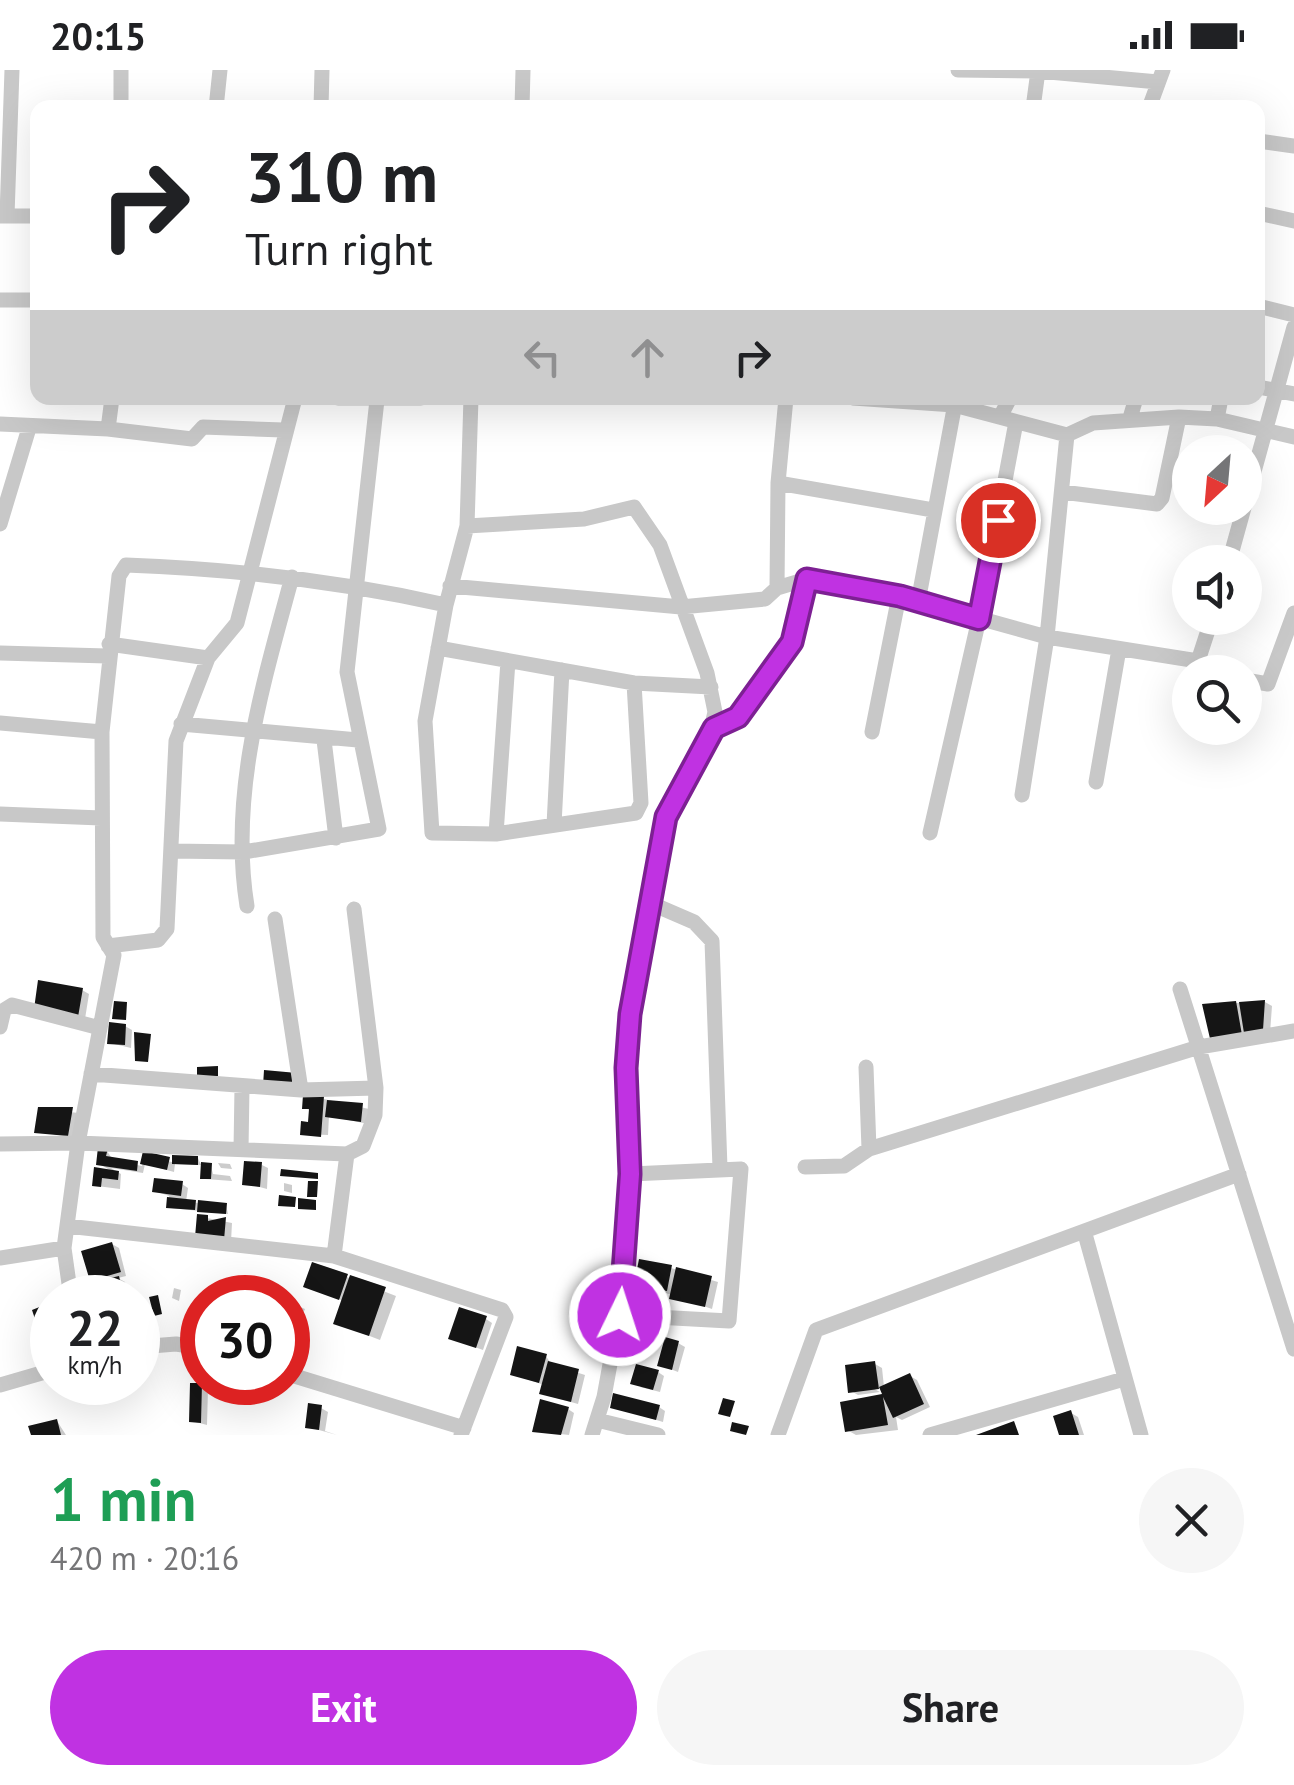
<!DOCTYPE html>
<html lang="en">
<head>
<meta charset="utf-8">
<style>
  body { margin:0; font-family:"PT Sans",sans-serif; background:#f6f6f6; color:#202124; height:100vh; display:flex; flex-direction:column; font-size:38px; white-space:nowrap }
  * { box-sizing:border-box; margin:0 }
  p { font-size:32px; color:#757577 }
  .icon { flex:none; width:55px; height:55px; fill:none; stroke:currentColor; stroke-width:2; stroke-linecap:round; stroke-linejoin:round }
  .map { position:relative; height:1365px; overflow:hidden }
  .drawer { display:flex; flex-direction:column; background:#fff; flex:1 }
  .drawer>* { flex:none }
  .hud { position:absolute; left:30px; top:30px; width:1235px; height:305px; border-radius:20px; box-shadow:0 10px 40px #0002; background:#fff; color:#202124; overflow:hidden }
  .needle { width:65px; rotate:206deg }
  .tools { position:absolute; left:1172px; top:365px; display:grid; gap:20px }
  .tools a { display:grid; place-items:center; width:90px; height:90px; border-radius:50%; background:#fff; box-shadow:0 10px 40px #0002; font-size:50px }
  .speed { position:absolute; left:30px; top:1205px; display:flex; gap:20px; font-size:50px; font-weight:700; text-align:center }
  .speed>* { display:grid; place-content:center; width:130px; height:130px; border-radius:50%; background:#fff; box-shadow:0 10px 40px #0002; line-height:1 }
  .speed small { font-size:25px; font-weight:400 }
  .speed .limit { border:15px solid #d22; background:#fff; color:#111 }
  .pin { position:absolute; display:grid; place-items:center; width:85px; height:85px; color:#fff; margin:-42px; border:5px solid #fff; border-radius:50%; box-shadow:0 2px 10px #0007 }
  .me { position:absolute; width:110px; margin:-55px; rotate:4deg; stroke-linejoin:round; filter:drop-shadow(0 0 8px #0008) }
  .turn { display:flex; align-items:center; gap:35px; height:210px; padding:0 50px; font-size:45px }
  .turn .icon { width:130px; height:130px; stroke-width:2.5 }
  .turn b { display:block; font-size:70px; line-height:85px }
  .lanes { display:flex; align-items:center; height:95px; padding:0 50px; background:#0003; justify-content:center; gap:50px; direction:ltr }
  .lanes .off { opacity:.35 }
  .round { display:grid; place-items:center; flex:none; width:105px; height:105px; border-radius:52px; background:#f6f6f6 }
  .headline { display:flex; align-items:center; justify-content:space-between; height:170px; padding:0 50px }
  h1 { font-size:60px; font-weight:800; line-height:75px; color:#1e9e55 }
  .cta { display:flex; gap:20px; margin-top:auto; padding:20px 50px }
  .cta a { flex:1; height:115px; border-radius:60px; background:#c032e2; color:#fff; font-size:40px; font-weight:800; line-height:115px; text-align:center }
  .cta a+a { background:#f6f6f6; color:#202124 }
  .status { display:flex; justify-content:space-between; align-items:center; height:70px; padding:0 50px; background:#fff; direction:ltr }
  .status svg { height:28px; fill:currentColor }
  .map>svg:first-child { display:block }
  .shadow { fill:#0003 }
  .building { fill:#151515 }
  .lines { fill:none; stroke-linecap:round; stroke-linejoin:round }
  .street { stroke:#c8c8c8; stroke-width:15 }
  .route-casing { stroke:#7d2093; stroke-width:25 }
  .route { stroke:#c032e2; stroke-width:18 }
</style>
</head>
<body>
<div class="status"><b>20:15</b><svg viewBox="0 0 49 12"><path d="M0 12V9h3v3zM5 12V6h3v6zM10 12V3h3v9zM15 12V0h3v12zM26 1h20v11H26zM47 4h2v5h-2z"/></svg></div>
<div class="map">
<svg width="1294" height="1365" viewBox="0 0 1294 1365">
  <rect width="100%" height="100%" fill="#fff"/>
  <path class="shadow" d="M82,920L89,924L85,949L43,942Z
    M1265,932L1272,936L1270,963L1220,975L1236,933Z
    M125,956L132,960L131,978L110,973Z
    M324,1029L369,1039L368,1054L329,1046L328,1065L302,1064L310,1055L311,1041L304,1037Z
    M40,1039L79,1043L74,1068L37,1061Z
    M107,1081L113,1090L142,1096L144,1084L175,1093L198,1088L201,1095L175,1094L174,1102L145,1094L143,1103L111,1098L121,1104L120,1119L97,1116L96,1100L113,1102L98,1093Z
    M218,1093L230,1094L232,1099L221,1098Z
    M262,1095L268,1098L267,1119L244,1113Z
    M211,1096L213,1104L230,1106L232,1111L205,1109Z
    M284,1113L292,1115V1123L284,1121Z
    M182,1114L188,1118L186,1132L226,1135L228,1144L171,1138L169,1126L155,1121Z
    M207,1148L232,1153L231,1172L198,1166Z
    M112,1174L119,1178L126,1206L118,1208L125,1212L129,1228H95L84,1182Z
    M671,1198L718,1212L712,1239L637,1213Z
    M347,1207L396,1226L380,1270L336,1253L344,1231L313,1220Z
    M174,1218L181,1220L179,1231L172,1228Z
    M288,1232L305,1239L302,1246L288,1241Z
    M46,1238L52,1257V1271L46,1247L37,1248Z
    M486,1249L492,1253L483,1280L458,1271Z
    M678,1273L685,1277L678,1302L660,1295Z
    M546,1286L551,1294L585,1305L578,1334L549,1326L544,1315L512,1304Z
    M875,1294L882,1298L884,1317L910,1306L917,1310L930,1337L902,1350L896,1347L898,1360L856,1365L847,1360L843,1334L892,1325L870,1311L867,1315L880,1322L858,1325L851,1321Z
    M658,1302L664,1306L660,1322L640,1317Z
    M201,1315L208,1319L207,1355L192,1351Z
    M613,1337H659L665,1341L663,1352Z
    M321,1338L328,1342L325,1361L337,1365L308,1357Z
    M568,1339L574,1343L569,1365L535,1361Z
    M1071,1343L1078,1347L1084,1365H1061Z
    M57,1351L66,1365H33Z"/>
  <path class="building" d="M38,910L83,918L78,947L34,939Z
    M1265,930L1263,960L1244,963L1239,932Z
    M114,931L127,932L126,950L112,949Z
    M1236,931L1242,965L1211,973L1202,934Z
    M109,952L126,954L125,975L107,974Z
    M134,962L151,964L148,992L135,991Z
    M218,996V1006L197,1008V997Z
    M264,1000L297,1003L296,1019L263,1016Z
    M303,1025L324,1026L321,1067L300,1065L301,1051L308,1052L309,1039H302Z
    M327,1030L363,1033L361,1052L325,1047Z
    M38,1037H73L68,1066L34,1063Z
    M98,1077L108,1078L106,1086L138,1091L137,1101L96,1095Z
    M143,1081L170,1087L167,1100L140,1094Z
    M172,1085L198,1086V1095L172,1094Z
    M244,1091L262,1092L260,1117L242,1115Z
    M201,1092L212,1093L211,1109H200Z
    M94,1097L119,1101L118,1110L102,1108L101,1117L92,1116Z
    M281,1099L318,1103V1109L280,1106Z
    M154,1108L183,1111L181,1126L152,1122Z
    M308,1111H318L317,1127H307Z
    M279,1125L296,1127L295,1137L278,1136Z
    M167,1127L196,1130L195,1140L166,1138Z
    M298,1128L316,1130V1140L298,1139Z
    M198,1130L227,1133L226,1144L197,1142Z
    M197,1144L208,1145V1151L226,1147L224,1170L195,1167Z
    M112,1172L121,1202L90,1211L81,1181Z
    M639,1189L672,1195L667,1221L634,1215Z
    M312,1192L348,1204L339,1230L303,1217Z
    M676,1197L712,1206L705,1237L669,1229Z
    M350,1205L386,1217L369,1266L333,1254Z
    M119,1206L124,1228H93L89,1213Z
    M158,1225L162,1244L154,1246L149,1227Z
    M47,1234L51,1244L35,1249L32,1240Z
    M459,1237L487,1246L476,1278L448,1269Z
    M665,1267L679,1271L672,1300L657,1296Z
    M517,1276L547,1284L539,1313L510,1305Z
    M548,1291L579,1299L571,1332L539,1324Z
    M875,1291L879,1319L848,1323L845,1295Z
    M636,1294L659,1300L653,1320L630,1314Z
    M910,1303L924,1334L893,1348L883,1327L888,1355L845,1362L840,1332L882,1324L879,1317Z
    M190,1313H202L201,1353L189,1352Z
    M613,1323L660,1335L656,1350L610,1338Z
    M723,1328L735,1331L730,1347L718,1344Z
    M540,1329L569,1337L561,1365L532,1362Z
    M308,1333L322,1335L319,1360L305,1358Z
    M1071,1340L1079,1365H1059L1053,1346Z
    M57,1349L61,1365H31L28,1356Z
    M1014,1351L1019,1365H976Z
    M732,1352L749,1356L746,1365L730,1361Z"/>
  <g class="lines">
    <path class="street" d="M958,0L1038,1L1158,12
      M121,38V0
      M216,38L220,0
      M321,38L322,0
      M522,38L523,0
      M1033,38L1038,1
      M1149,38L1163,0
      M1258,71L1294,76
      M1258,143L1294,151
      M0,146H38
      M7,146L12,0
      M0,230H38
      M1258,236L1294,245
      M1258,317L1294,324
      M338,328H421
      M471,328L467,456L446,535L425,651L432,763L496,764L636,743L641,733L634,613
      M853,328L954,335L1067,365L1093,353L1179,347L1217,349L1294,367
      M1000,347L1010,328
      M1130,348L1136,328
      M1217,349L1221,328
      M0,354L108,359L192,369L203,357L283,360
      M108,359L112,328
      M778,413L933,440
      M1062,422L1157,434L1162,428L1179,347
      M0,454L29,358
      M467,456L584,449L634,437L660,475L707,603L715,642L708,672L666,747L630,945L626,998L631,1104L619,1245L604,1327L592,1365
      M1229,492L1294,257
      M450,516L681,537L765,529L777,518L807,509L899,526L1047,567L1198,591L1227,602
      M777,518L778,413L786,328
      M918,532L956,328
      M109,574L208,588
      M438,578L634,613L711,617
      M0,583L107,586
      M1198,591L1212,548
      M1245,610L1268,614L1294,543
      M0,653L102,662
      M181,654L358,670
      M713,658L738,647L792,572L807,509
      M872,662L899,526
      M324,670L336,768
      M1096,712L1119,579
      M1022,725L1047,567L1067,365
      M0,744L101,748
      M554,755L562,600
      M930,763L979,549L1016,352
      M496,764L508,591
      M171,781L244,782L379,759L347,602L377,330
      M650,833L694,852L712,871L720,1098
      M247,836C229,724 263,614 292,507
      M275,849L301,1020
      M108,876L158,870L167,859L176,671L208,588L237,553L295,328
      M1180,919L1294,1279
      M0,957L4,940L12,935L100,958
      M866,997L869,1079
      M91,1004L301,1020L376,1018
      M0,1074L78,1073L347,1084L363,1076L375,1045L376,1018L354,839
      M241,1080L242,1017
      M805,1097L844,1096L869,1079L1199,977L1294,961
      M67,1156L334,1186L502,1240L506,1247L461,1365
      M1085,1164L1141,1365
      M334,1186L347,1084
      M0,1188L64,1178
      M71,1228L64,1178L78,1073L114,885L103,867L102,662L119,506L126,495C235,499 340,511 446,535
      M619,1245L729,1251L741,1099L631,1104
      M138,1277L176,1274L202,1278
      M288,1304L464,1358
      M0,1315L52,1300
      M597,1350L658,1365
      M778,1365L816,1260L1239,1104
      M930,1365L1124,1309"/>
  </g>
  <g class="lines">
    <g class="route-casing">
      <path id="route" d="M620,1245L630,1104L626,998L630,944L666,747L714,658L738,647L792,572L807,509L900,526L979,549L998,450"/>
    </g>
    <use href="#route" class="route"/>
  </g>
</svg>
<div class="tools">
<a><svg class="needle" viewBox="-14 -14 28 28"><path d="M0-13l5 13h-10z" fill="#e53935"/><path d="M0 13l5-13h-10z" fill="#757577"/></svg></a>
<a><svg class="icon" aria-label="sound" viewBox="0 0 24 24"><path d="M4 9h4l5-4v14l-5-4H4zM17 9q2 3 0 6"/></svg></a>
<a><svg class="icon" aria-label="search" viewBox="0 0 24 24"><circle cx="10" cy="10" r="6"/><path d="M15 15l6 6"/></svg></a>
</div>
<div class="speed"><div>22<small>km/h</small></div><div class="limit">30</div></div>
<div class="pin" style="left:998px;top:450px;background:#d93025"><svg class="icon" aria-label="arrive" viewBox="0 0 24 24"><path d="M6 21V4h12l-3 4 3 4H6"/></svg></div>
<svg class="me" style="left:620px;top:1245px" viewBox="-20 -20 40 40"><circle r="17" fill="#c032e2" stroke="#fff" stroke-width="3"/><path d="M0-11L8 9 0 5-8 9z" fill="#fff"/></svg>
<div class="hud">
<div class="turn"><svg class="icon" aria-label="right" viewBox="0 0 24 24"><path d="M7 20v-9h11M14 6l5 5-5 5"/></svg><div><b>310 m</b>Turn right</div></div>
<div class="lanes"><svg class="icon off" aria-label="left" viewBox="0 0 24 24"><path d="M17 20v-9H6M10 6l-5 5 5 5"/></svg><svg class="icon off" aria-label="ahead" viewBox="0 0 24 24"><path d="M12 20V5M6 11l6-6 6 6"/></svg><svg class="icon" aria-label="right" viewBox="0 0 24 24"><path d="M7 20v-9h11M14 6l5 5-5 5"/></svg></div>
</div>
</div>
<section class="drawer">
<div class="headline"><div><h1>1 min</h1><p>420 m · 20:16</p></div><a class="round"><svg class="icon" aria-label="close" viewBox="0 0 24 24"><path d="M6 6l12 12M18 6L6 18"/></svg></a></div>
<div class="cta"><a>Exit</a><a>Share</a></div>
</section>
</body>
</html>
